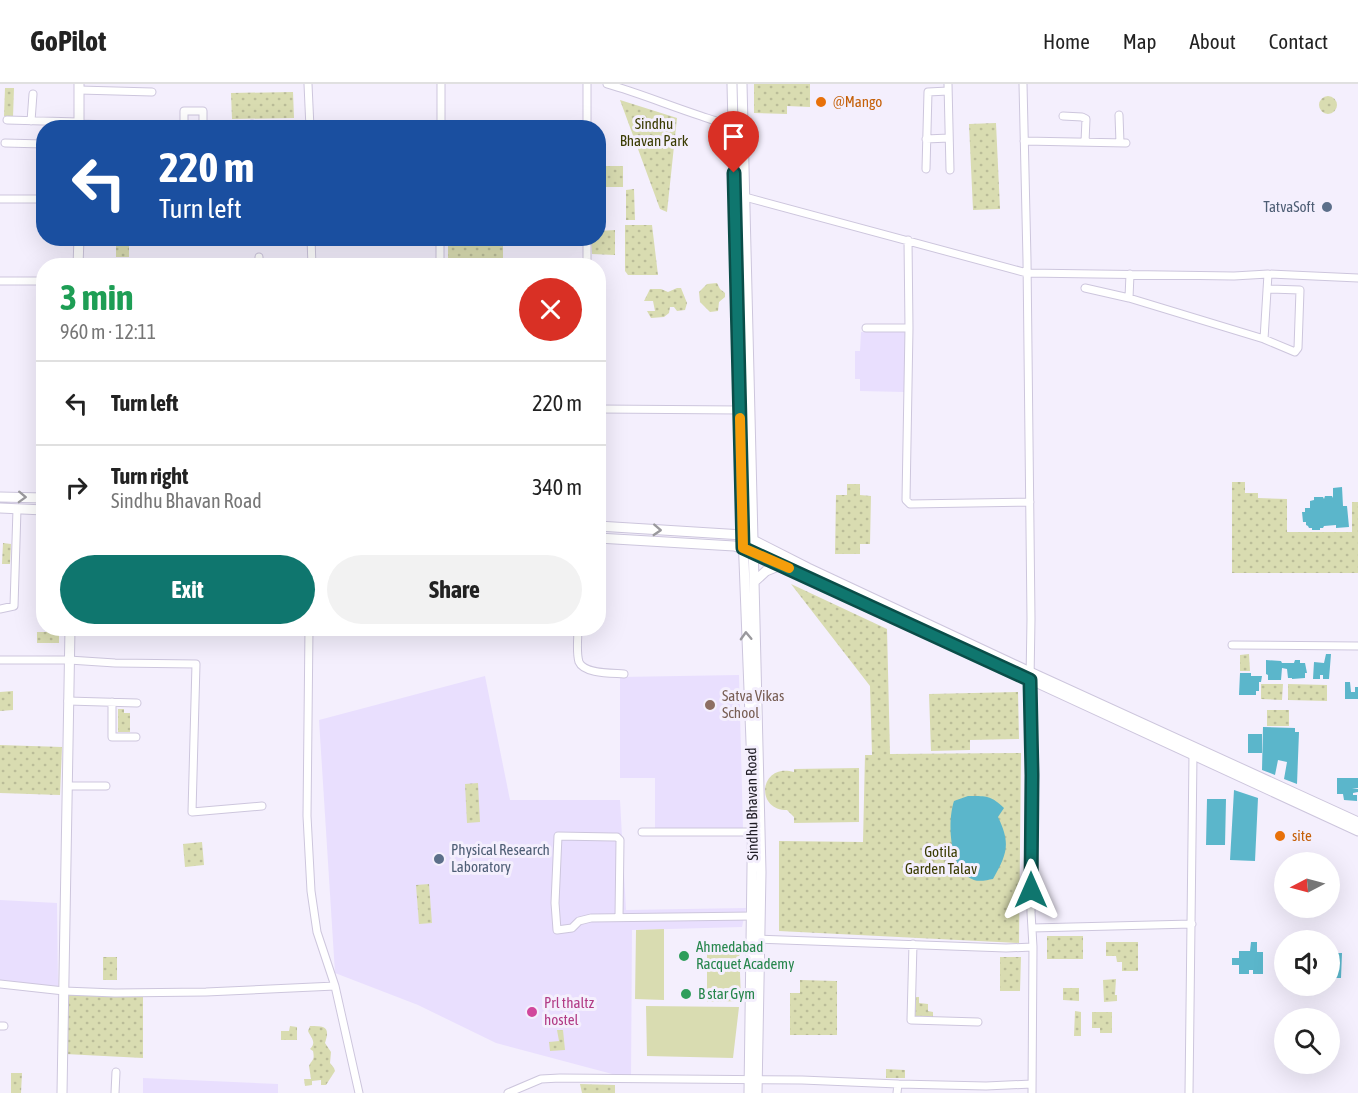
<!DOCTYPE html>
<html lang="en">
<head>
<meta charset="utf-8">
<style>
  body { margin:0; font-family:"Asap Condensed",sans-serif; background:#f2f2f2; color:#222; height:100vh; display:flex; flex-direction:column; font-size:22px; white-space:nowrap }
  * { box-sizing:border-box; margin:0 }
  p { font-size:20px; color:#767676 }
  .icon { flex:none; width:33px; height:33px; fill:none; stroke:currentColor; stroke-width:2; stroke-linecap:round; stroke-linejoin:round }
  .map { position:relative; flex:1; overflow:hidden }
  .details { position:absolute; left:36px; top:174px; width:570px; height:378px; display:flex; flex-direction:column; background:#fff; border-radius:24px; box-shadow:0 6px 24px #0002 }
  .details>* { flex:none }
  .top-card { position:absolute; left:36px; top:36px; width:570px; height:126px; border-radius:24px; box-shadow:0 6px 24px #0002; background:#1a4fa0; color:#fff; overflow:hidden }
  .needle { width:39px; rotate:264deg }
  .controls { position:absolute; left:1274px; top:768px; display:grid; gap:12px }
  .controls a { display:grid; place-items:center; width:66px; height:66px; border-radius:50%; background:#fff; box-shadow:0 6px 24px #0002; font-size:30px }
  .pin { position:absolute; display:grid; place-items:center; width:51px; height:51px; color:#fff; margin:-62px -26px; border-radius:50% 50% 50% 0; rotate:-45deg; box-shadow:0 0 6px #0007 }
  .pin .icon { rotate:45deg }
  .me { position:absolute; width:66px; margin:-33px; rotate:0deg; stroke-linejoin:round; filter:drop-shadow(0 0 4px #0008) }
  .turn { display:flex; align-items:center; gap:21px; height:126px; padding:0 24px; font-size:27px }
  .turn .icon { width:78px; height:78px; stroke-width:2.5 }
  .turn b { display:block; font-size:42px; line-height:51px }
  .round { display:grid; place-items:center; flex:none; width:63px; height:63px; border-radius:32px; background:#f2f2f2 }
  .head { display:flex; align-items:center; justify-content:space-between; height:102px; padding:0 24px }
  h1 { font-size:36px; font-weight:700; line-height:45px; color:#1e9e55 }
  .primary-button { display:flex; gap:12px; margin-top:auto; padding:12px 24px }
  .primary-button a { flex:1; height:69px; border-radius:36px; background:#0f766e; color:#fff; font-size:24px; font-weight:700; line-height:69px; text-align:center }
  .primary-button a+a { background:#f2f2f2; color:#222 }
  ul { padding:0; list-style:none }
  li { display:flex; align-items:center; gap:18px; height:84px; padding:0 24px; border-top:2px solid #e0e0e0 }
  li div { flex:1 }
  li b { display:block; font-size:22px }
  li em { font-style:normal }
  header { display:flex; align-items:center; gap:36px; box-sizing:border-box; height:84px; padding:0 30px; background:#fff; border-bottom:2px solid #e0e0e0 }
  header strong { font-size:28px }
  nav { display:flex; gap:33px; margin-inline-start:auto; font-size:21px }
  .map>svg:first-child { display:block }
  .built { fill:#e9dffe }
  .grass { fill:url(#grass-dots) }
  .pitch { fill:#d9dcb1 }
  .water { fill:#5bb6cb }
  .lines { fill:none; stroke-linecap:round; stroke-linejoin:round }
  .street-casing { stroke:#cdc6dd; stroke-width:9 }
  .secondary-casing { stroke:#cdc6dd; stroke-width:11 }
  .street { stroke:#fff; stroke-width:7 }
  .secondary { stroke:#fff; stroke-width:9 }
  .oneway { stroke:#9a999d }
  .route-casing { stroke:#0a4d48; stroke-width:15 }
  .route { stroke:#0f766e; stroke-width:10 }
  .slow { stroke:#f59e0b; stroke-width:10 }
  .food-dot { fill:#e8710a; stroke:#f4effd; stroke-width:2 }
  .service-dot { fill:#5c6f8a; stroke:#f4effd; stroke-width:2 }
  .education-dot { fill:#8d6e63; stroke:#f4effd; stroke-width:2 }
  .leisure-dot { fill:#2e9e5b; stroke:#f4effd; stroke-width:2 }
  .hotel-dot { fill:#d1479c; stroke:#f4effd; stroke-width:2 }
  .labels { text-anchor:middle; stroke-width:6; stroke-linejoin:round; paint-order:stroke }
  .food-label { font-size:15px; fill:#c56008; stroke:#f4effd; text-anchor:start }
  .park-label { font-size:15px; fill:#3b3c03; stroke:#f4effd }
  .service-label { font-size:15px; fill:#4e5e75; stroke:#f4effd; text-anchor:end }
  .education-label { font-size:15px; fill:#785e54; stroke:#f4effd; text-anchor:start }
  .street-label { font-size:15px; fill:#1f1c25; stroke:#f4effd }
  .leisure-label { font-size:15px; fill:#27864d; stroke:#f4effd; text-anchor:start }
  .hotel-label { font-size:15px; fill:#b23c85; stroke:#f4effd; text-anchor:start }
</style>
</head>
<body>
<header>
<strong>GoPilot</strong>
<nav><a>Home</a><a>Map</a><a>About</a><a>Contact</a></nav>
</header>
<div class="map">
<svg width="1358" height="1009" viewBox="0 0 1358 1009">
  <defs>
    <pattern id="grass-dots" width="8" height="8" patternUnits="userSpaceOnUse" patternTransform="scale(1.5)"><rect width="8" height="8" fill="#d9dcb1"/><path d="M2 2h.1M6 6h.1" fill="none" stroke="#babc98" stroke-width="1.8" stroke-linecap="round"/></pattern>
  </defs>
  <rect width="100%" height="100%" fill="#f4effd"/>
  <path class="built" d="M861,248H905L904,308L860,307V295H855V267H860Z
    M739,591L743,744H655V694H620V593Z
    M485,592L510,716H620L626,826L746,824L742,843L632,846L631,995L496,959L418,921L335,889L319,636Z
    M0,816L57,819L58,902L0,897Z
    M143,994L278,1000V1009H143Z"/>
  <path class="grass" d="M754,0H810V23L787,22V30L754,29Z
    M5,4H14L13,33L4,32Z
    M293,8L294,34L232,35L231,9Z
    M1319 21a9 9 0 1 1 18 0a9 9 0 1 1-18 0Z
    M620,16L677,34L667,128L660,125Z
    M996,39L1000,125L973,126L969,40Z
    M599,82H623V103H599Z
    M634,105L635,136H626V106Z
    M625,141H652L658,191H628L625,187Z
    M615,146V171L592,170L591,155L598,154L599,147Z
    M116,155H129V173H116Z
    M448,156H503V180H448Z
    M717,199L720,205L725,209V213L719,218L718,227L710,228L700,218L699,208L707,200Z
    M677,204H681L687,219L685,226L677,227L674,223H670L669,229L664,233L651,234L647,227H655L653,217H644L650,205H661L668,208Z
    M1232,398H1245V409H1258V414L1287,415V448H1352V418H1358V489H1232Z
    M847,400H860V411L871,412L870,460H860V470H835L836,411H847Z
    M3,459L11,460L10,480H2Z
    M791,500L887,545L890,670L1021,669L1019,859L779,847V757L863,758L865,671H872L870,602Z
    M46,545H59V559H37V548H46Z
    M1249,570L1250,587H1240V571Z
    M1261,600H1283L1282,616L1261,615Z
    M1288,600L1327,601V617L1288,616Z
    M13,607V626L0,627V608Z
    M1018,608L1019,655L970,656V666L931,667L929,610Z
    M118,625H124V629H130V648H118Z
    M1267,626H1289V642H1267Z
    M0,661L62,663L60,711L0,709Z
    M859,684V738L794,739V733L787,726C754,726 760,678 794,688V685Z
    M478,699L480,738L467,739L465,700Z
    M202,758L204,781L185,783L183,760Z
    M429,800L432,839L419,840L416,801Z
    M1047,852H1083V875H1047Z
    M1106,858H1138V887H1122V878H1117L1116,872H1106Z
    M103,873H117V896H103Z
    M1000,873H1021L1020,907H1000Z
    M1116,895L1115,911H1117V917L1104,918L1103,896Z
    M800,896L837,897V951H790V909H800Z
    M1063,904H1079V917L1063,916Z
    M66,910L143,912V974L65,970Z
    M916,913H919V919L928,920V927L933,928V934L915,933Z
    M1075,927L1081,928V952H1074Z
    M1092,928H1112V949H1100V944H1092Z
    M290,942L297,943V956H281V947H289Z
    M310,942C326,942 330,943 325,959L331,968L330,979L334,984L335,987L326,1001H321V996L312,997V1001L305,1002L304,995H311L309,982C312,975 315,977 313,967L310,965C317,958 311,954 308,947Z
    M557,946H563L565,966L550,967L549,958L559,957Z
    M886,985L905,986V994H886Z
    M11,989H22L21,1009H11Z
    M580,1000L615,1001V1009H582Z"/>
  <path class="pitch" d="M664,845V916L635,915L636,846Z
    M739,861L741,917L707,918V862Z
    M646,922L739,923L733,974L647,972Z"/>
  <path class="water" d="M1342,403L1343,422H1347L1349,443L1336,444V441L1324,442L1323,444H1320V446H1312V444H1309L1308,442L1306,441V438H1303L1302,428H1305V424H1310V417L1314,416V413H1323L1324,415L1325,412H1332L1333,414V404Z
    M1326,570H1331L1329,595H1323V591H1320V595H1313L1314,578L1324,579Z
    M1266,576L1281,577L1282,579H1294L1295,576H1300V579H1305L1307,589H1305V594L1292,595V594H1288L1287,585L1282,584L1281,596H1268V591L1266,590Z
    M1240,589H1251V592H1262L1261,598H1259V607H1256V611H1239Z
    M1345,598H1350L1351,608H1355V603H1358V598V615H1345Z
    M1263,643L1295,644V648H1299L1297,700L1284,695L1287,678L1278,676L1275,691L1262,686Z
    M1248,650H1262V669H1248Z
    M1337,694H1358V704H1352L1358,705V708L1353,709V711H1357V717L1344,716L1343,710H1337Z
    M1234,706L1258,714L1255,777L1230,776Z
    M968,712C985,712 991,711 1004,724L998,733C1011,760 1007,770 993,795C987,796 980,798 974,796C949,787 947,738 954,717Z
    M1207,715H1226L1225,761H1206Z
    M1251,858H1257V868H1263V890H1253V886H1249V890H1239V881H1232V874H1239V867H1250Z
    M1329,863H1334V869H1342L1341,894H1330L1329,884H1332L1334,876H1329Z"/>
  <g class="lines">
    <g class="street-casing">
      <path id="street" d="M308,0L310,44
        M587,0V44
        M607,0C639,9 670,22 701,32C716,37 728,42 743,42
        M948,0L950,86
        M1023,0L1027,176L1031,535L1030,596L1032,669L1031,828L1033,863L1032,1009
        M79,6L152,8
        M1119,31L1120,59
        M1063,32L1082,33L1086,35L1085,58
        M7,36L79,38
        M31,37L33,10
        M79,40L149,42
        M252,40V44
        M184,44V27H203V44
        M441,44V0
        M926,55L949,54
        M1024,57L1126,59
        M5,59L44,60
        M926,85L928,8L948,7
        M741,113H745L1027,189L1234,192L1268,190L1358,194
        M0,115H44
        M311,154L312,182
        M587,154V182
        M174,155L180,154
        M908,156L909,244L906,416L910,420L1030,418
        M259,173V182
        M440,182V154
        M0,197H44
        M1085,204L1129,214L1264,255L1268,190
        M1129,214L1130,190
        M866,244H909
        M1264,255L1295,268L1298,264L1300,206L1267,205
        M598,325L740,326
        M0,525L14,522L17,425
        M309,544L307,732L311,807L317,848L335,902L359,1009
        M578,544C578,555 576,568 579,578C584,590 613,589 624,590
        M1232,561L1358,562
        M0,576H69L115,579L196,580L192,728L262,722
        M68,617L137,619
        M112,618V653H136
        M67,702H106
        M642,748H753
        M619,833L620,756L617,753H613L558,752L555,819L557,846L572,844L579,837L591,834L754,832
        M1032,844L1192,840
        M757,855L1006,864L1033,863
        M913,860L911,936L978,938
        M0,900L64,907L115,909L206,908L335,902
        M0,942H4
        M898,1000L986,1002L1032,1000
        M115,1009L116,988
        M508,1009L541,995L560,994L802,996L898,1000L897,1009
        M1189,1009L1193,671"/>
    </g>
    <g class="secondary-casing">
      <path id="secondary" d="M79,0V44
        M732,0L743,451L753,709L749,1009
        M742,0L761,788L757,1009
        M78,182L79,154
        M0,413L44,414
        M0,424L44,426
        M598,442L743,451L808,484L1030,588L1358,738
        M598,454L734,462L754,468L1358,747
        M754,498L766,487L781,481
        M62,1009L70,544"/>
    </g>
    <use href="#street" class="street"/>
    <use href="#secondary" class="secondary"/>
  </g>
  <defs><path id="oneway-chevron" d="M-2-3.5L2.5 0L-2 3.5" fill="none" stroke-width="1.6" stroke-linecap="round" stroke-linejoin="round" transform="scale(1.5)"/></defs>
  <g class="oneway">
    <use href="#oneway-chevron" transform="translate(22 413) rotate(2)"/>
    <use href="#oneway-chevron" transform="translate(657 446) rotate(3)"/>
    <use href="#oneway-chevron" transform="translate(746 552) rotate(-92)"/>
  </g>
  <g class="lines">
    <g class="route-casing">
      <path id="route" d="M734,89L743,464L1030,596L1032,691L1031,806"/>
    </g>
    <use href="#route" class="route"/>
    <path class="slow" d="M740,334L743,464L789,484"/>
  </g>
  <g class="food-dot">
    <circle cx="821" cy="18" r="6"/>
    <circle cx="1280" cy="752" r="6"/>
  </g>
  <g class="service-dot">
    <circle cx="1327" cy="123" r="6"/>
    <circle cx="439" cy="775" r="6"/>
  </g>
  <circle class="education-dot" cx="710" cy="621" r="6"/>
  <g class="leisure-dot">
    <circle cx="684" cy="872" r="6"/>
    <circle cx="686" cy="910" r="6"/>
  </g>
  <circle class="hotel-dot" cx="532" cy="928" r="6"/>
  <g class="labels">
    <g class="food-label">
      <text x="833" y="23">@Mango</text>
      <text x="1292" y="757">site</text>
    </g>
    <g class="park-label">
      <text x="654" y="45">Sindhu<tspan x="654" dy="17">Bhavan Park</tspan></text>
      <text x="941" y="773">Gotila<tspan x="941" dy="17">Garden Talav</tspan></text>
    </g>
    <g class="service-label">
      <text x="1315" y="128">TatvaSoft</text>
      <text x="451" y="771" text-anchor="start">Physical Research<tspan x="451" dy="17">Laboratory</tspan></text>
    </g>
    <g class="education-label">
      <text x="722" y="617">Satva Vikas<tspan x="722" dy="17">School</tspan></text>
    </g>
    <g class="street-label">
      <text transform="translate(752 720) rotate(-91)" y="5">Sindhu Bhavan Road</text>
    </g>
    <g class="leisure-label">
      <text x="696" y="868">Ahmedabad<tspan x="696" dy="17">Racquet Academy</tspan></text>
      <text x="698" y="915">B star Gym</text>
    </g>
    <g class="hotel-label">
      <text x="544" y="924">Prl thaltz<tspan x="544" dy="17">hostel</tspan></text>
    </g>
  </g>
</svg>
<div class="controls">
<a><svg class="needle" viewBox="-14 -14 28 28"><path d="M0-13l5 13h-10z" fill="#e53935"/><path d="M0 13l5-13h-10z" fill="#767676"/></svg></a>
<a><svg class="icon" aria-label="sound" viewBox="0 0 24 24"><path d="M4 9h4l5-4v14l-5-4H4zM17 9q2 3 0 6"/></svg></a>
<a><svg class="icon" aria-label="search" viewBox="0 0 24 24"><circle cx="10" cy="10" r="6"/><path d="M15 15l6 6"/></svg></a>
</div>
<div class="pin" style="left:734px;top:89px;background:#d93025"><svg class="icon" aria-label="arrive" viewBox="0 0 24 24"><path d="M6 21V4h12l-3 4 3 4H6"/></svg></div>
<svg class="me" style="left:1031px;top:806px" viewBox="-20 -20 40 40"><path d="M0-17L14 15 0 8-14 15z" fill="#0f766e" stroke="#fff" stroke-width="4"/></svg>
<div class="top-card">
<div class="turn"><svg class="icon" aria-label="left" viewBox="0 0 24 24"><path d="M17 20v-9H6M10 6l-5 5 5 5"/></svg><div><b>220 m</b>Turn left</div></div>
</div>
<section class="details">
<div class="head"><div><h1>3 min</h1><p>960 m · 12:11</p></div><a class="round" style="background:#d93025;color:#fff"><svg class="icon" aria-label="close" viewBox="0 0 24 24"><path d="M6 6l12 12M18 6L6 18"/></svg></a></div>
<ul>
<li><svg class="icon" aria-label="left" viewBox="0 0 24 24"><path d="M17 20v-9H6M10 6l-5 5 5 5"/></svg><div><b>Turn left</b></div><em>220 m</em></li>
<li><svg class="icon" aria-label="right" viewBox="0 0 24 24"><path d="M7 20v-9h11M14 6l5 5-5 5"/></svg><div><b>Turn right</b><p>Sindhu Bhavan Road</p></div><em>340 m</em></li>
</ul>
<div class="primary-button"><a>Exit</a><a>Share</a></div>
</section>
</div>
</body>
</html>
